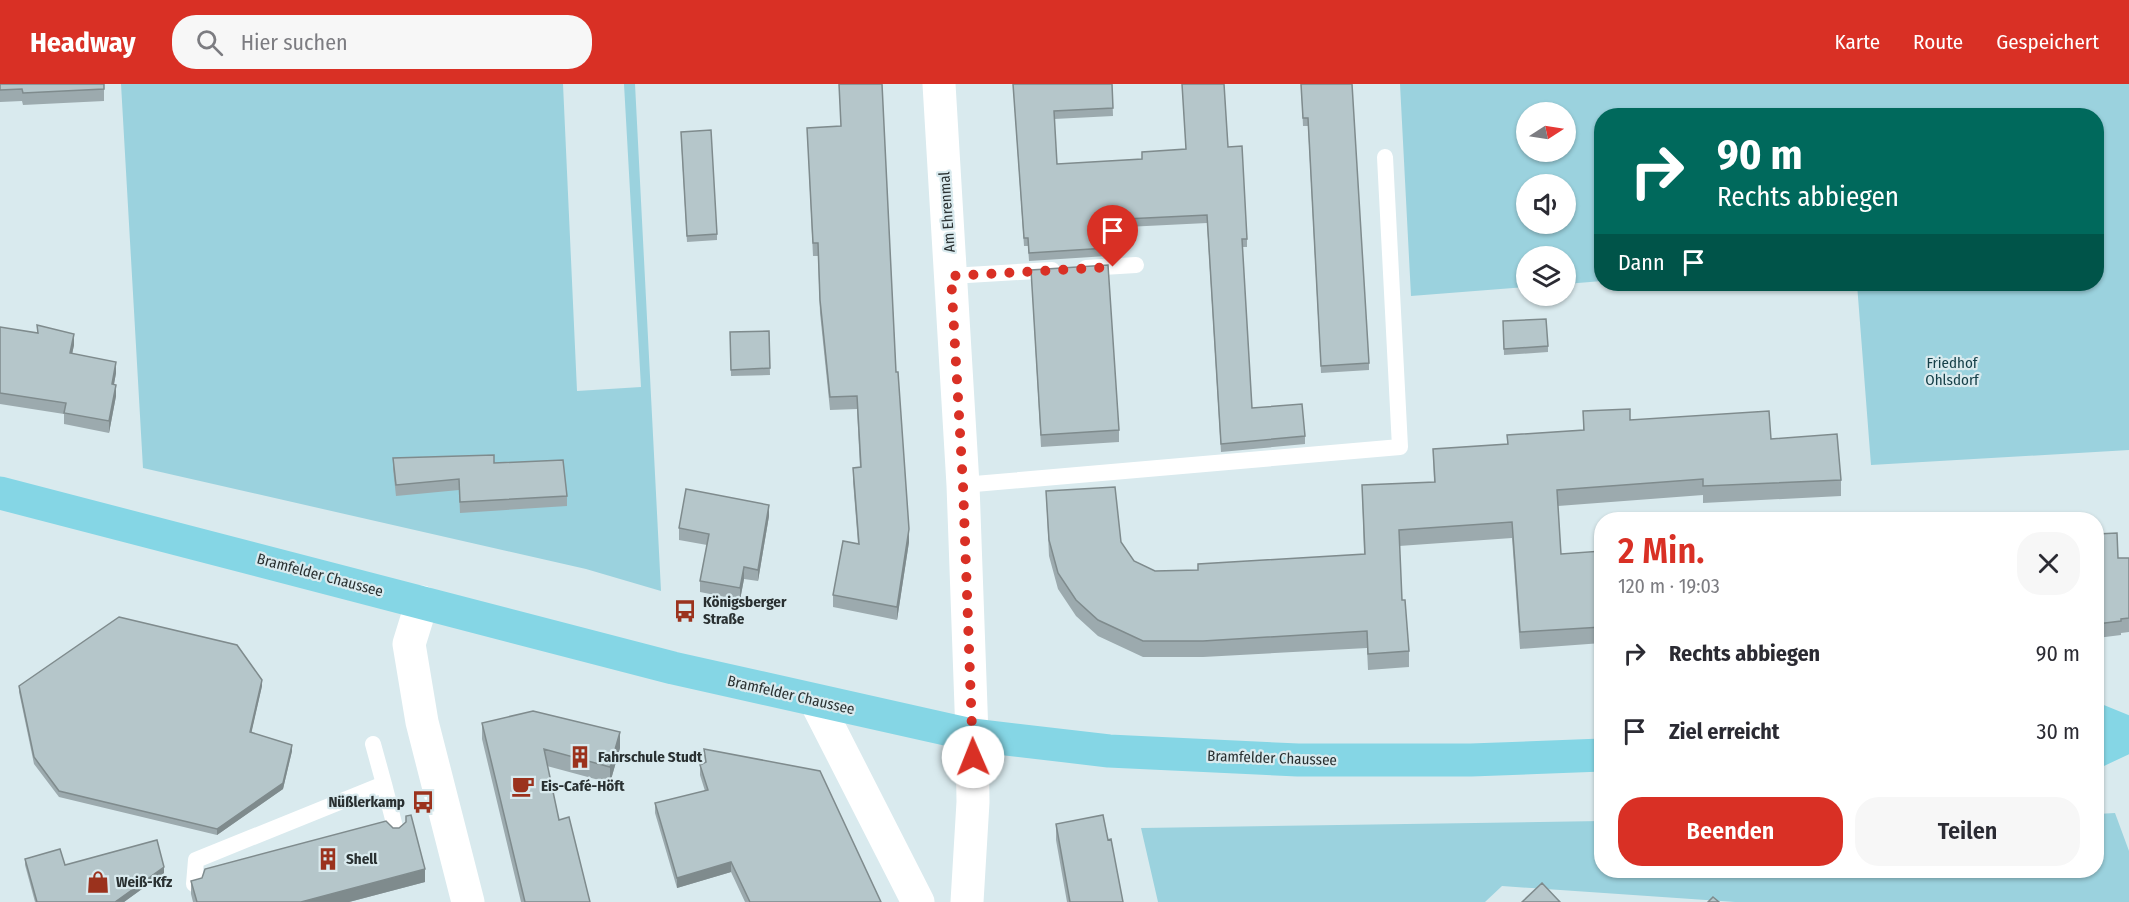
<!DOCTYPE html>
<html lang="de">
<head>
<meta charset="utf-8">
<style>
  body { margin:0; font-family:"Fira Sans Condensed",sans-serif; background:#f7f7f7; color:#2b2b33; height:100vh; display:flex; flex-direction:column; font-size:22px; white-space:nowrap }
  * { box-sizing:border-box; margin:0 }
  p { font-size:20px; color:#7c7c81 }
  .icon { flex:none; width:33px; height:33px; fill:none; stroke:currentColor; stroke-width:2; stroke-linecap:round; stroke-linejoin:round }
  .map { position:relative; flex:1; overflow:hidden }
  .drawer { position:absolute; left:1594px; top:428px; width:510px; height:366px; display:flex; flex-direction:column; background:#fff; border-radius:24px; box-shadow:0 2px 4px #0004 }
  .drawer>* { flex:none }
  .top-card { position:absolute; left:1594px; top:24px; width:510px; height:183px; border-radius:24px; box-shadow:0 2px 4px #0004; background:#00695c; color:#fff; overflow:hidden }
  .needle { width:39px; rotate:78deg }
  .fabs { position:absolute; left:1516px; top:18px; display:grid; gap:12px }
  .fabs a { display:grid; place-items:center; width:60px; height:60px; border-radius:50%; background:#fff; box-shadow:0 2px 4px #0004; font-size:30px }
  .pin { position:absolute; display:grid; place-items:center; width:51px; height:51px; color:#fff; margin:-62px -26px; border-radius:50% 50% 50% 0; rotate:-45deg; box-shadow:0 0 6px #0007 }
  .pin .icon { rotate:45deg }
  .me { position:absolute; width:66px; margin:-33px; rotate:359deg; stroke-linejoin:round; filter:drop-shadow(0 0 4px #0008) }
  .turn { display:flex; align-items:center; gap:21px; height:126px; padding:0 24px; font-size:27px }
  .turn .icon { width:78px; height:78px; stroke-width:2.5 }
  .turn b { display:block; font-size:42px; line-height:51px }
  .then { display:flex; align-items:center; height:57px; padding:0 24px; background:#0003; gap:12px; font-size:22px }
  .round { display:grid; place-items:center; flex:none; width:63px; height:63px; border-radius:24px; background:#f7f7f7 }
  .headline { display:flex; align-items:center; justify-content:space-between; height:102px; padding:0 24px }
  h1 { font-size:36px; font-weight:600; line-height:45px; color:#d93025 }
  .action { display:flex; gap:12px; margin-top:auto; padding:12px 24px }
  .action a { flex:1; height:69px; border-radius:24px; background:#d93025; color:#fff; font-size:24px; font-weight:600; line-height:69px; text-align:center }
  .action a+a { background:#f7f7f7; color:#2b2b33 }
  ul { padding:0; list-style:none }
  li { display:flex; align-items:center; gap:18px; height:78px; padding:0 24px }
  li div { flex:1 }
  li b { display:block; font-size:22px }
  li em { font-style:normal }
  header { display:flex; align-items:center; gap:36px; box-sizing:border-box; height:84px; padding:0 30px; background:#d93025; color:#fff }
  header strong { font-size:28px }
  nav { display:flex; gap:33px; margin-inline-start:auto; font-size:21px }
  .search { width:420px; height:54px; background:#f7f7f7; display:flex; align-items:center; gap:15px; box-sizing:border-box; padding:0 21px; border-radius:24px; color:#7c7c81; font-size:22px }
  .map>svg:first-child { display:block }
  .green { fill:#9bd2de; fill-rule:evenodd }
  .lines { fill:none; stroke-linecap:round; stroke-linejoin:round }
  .service { stroke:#fff; stroke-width:16 }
  .minor { stroke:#fff; stroke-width:33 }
  .primary { stroke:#85d6e5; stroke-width:33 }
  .wall { fill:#9caaae }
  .shaded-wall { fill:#7f8b8d }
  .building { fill:#b5c6ca; stroke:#7f8b8d; stroke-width:1.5 }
  .route { stroke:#d93025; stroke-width:10; stroke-dasharray:0 18 }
  .labels { text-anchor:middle; stroke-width:4.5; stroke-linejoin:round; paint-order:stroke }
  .street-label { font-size:15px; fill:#293031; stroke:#d9eaee }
  .park-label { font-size:15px; fill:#164049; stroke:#d9eaee }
  .poi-label { font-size:15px; font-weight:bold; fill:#293031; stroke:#d9eaee; text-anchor:start }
</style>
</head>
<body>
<header>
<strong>Headway</strong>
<div class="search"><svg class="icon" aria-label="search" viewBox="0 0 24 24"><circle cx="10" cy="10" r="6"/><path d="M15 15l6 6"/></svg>Hier suchen</div>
<nav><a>Karte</a><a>Route</a><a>Gespeichert</a></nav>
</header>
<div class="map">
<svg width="2129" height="818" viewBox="0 0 2129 818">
  <rect width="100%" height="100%" fill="#d9eaee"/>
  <path class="green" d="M121,0H563L577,307L641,303L624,0H635L661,507L586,485L143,384Z
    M1400,0H2129V366L1871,381L1857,200H2097V32H1602V197L1566,200V172H1527V203L1411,212ZM1527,28H1566V68H1527ZM1566,100V140H1527V100Z
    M2115,729L2129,767V818H1735L1502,802L1485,818H1158L1141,744L1602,737V786H2097V730Z"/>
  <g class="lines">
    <path class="service" d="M1086,184L1136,181
      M951,192L1052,186
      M963,401L1400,363L1385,73
      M384,700L396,747
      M194,800L196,776L384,700L373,660"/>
    <path class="minor" d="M939,0L963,401L972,651L973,718L967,818
      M422,518L409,560L422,638L468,818
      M816,618L918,818"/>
    <path class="primary" d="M0,409L673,584L972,651L1109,667L1298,676H1471L1602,671
      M2097,636L2129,649
      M2097,667L2129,652"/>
  </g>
  <path class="wall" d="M0,0H104V17L23,21L22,17L0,18Z
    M839,0H882L896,288L909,458L897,536L833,523V511L858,460L853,397V384H860L857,325L830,326L820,229L818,172H813L807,44L841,42Z
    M1013,0H1112L1113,32L1054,35L1057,80L1142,75L1186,65L1182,0H1224L1228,63L1247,155V163H1242L1252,324L1305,352V360L1221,368L1207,139L1106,144L1107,172L1029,177L1028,162H1024Z
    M1301,0L1369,279V286L1321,289L1308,42H1303Z
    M681,54L717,150V156L687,158Z
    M1031,186L1119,346V358L1041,363Z
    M1503,237L1548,262V268L1504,271Z
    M0,243L74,261L72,270L116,289L114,300L116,312L109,349L64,340V330L0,320Z
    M769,247L770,291L731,292L730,248Z
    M1583,327L1630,336L1771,355L1841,396V412L1703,419V411L1558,422L1561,470L1602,467V559L1520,565L1512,454L1399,462L1402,516L1409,567V583L1368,586L1367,564L1203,573H1143L1098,552L1076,532L1058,505L1049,472L1046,407L1121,458L1134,477L1155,487L1198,486L1364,470L1362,401L1434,398L1433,365L1507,360V351L1583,346Z
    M393,374L494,379L567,412V422L460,429L459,406L396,412L393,385Z
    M769,432L758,497L744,495L740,516L700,508V497L707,461L679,456V444Z
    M2097,450L2118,474H2129V548L2121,549V551L2097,554Z
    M19,602H262L251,649L292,667L283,705L217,751L59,713L34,680L19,608Z
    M482,639L620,664L610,699L547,682L559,736L590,818H521L482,655Z
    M704,665L881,818H745L731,788L677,804L655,729V719L705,707L700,691V681L705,679Z
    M1056,740L1108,756L1123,818H1067L1056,756Z
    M25,775L65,781L164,789L124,818H35L25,781Z
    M191,797L425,798L349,818H193L191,810Z"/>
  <path class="shaded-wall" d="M74,250V261L70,280V269Z
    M116,278V289L112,311V300Z
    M116,301V312L109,349V337Z
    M769,421V432L758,497V486Z
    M909,445V458L897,536V523Z
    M744,483V495L740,516V504Z
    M262,596V602L250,655V648Z
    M620,648V664L610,699V683Z
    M292,661V667L283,705L217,751V745Z
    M731,778V788L677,804V794Z
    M164,783V789L124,818H115Z
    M425,785V798L349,818H301Z"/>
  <path class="building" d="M0,0H104V5L23,9L22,5L0,6Z
    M839,0H882L896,288H898L909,445L897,523L833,511L843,457L859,460L853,384L861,383L857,312L830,313L820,216L818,159H813L807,44L841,42Z
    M1013,0H1112L1113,24L1054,27L1057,80L1142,75V68L1186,65L1182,0H1224L1228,63L1242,62L1247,155H1242L1252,324L1302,320L1305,352L1221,360L1207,131L1105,136L1107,164L1029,169L1028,154H1024Z
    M1301,0H1352L1369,279L1321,282L1308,34H1303Z
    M711,46L717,150L687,152L681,48Z
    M1108,181L1119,346L1041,351L1031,186Z
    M1546,235L1548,262L1504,265L1503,237Z
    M37,241L74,250L70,269L116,278L112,300L116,301L109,337L64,329L66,319L0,309V243L38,249Z
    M769,247L770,284L731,286L730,248Z
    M1630,325V336L1769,327L1771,355L1837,350L1841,396L1703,402V395L1557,406L1561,470L1602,467V543L1520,548L1512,438L1399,446L1402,516H1405L1409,567L1368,570L1367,547L1203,557H1143L1098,536L1076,516L1058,489L1049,456L1046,407L1115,403L1121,458L1134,477L1155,487L1198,486V480L1365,470L1362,401L1435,398L1433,365L1508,360L1507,351L1584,346L1583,327Z
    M494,371V379L563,376L567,412L460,418L459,395L396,401L393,374Z
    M686,405L769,421L758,486L744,483L740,504L700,497L709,450L679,444Z
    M2117,449L2118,474H2129V534L2121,535V537L2097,540V450Z
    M119,533L237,561L262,596L250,648L292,661L283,699L217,745L59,707L34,673L19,602Z
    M533,627L620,648L610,683L544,665L559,736L569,733L590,818H525L482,639Z
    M704,665L820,687L881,818H750L731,778L677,794L655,719L708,706L700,681L706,678Z
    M411,731L425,785L301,818H197L191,797L202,794L205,785L386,737L393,744H399L406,738V732Z
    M1103,731L1108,756L1111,755L1123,818H1070L1056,740Z
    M157,756L164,783L115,818H37L25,775L60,765L65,781Z
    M1542,799L1560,818H1522Z
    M1713,813L1719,818H1708Z"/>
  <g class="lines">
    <path class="route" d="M973,673L963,401L951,192L1113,183"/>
  </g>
  <defs>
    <g id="bus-bare" transform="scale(1.8)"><path d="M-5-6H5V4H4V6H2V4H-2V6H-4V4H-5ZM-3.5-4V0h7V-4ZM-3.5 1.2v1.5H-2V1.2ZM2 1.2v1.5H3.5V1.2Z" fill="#9b321d" stroke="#d9eaee" stroke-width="2.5" paint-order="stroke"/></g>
    <g id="building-bare" transform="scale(1.8)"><path d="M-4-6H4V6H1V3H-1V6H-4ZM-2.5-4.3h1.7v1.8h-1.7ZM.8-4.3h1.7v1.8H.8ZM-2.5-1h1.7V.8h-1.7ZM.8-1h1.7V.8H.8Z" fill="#9b321d" stroke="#d9eaee" stroke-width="2.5" paint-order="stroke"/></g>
    <g id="cafe-bare" transform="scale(1.8)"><path d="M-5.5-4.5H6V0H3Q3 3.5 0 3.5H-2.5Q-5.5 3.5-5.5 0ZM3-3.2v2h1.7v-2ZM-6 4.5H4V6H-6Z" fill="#9b321d" stroke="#d9eaee" stroke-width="2.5" paint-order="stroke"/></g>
    <g id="shop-bare" transform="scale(1.8)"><path d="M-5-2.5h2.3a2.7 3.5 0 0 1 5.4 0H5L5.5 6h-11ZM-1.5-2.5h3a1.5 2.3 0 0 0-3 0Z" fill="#9b321d" stroke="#d9eaee" stroke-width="2.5" paint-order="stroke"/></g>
  </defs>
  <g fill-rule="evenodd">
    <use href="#bus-bare" x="685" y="527"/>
    <use href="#building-bare" x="580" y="673"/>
    <use href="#cafe-bare" x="523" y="702"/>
    <use href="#bus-bare" x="423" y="718"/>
    <use href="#building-bare" x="328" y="775"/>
    <use href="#shop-bare" x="98" y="798"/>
  </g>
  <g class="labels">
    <g class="street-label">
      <text transform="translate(947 128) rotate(-94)" y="5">Am Ehrenmal</text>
      <text transform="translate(320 491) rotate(15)" y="5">Bramfelder Chaussee</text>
      <text transform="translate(791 611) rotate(13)" y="5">Bramfelder Chaussee</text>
      <text transform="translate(1272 674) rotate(2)" y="5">Bramfelder Chaussee</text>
    </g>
    <g class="park-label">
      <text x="1952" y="284">Friedhof<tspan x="1952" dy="17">Ohlsdorf</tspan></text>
    </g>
    <g class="poi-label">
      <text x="703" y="523">Königsberger<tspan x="703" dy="17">Straße</tspan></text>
      <text x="598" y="678">Fahrschule Studt</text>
      <text x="541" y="707">Eis-Café-Höft</text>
      <text x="405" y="723" text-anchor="end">Nüßlerkamp</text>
      <text x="346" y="780">Shell</text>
      <text x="116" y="803">Weiß-Kfz</text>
    </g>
  </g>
</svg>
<div class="fabs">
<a><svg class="needle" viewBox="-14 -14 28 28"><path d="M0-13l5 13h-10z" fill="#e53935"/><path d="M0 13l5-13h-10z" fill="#7c7c81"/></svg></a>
<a><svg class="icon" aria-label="sound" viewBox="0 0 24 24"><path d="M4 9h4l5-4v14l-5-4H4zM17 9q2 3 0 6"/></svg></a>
<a><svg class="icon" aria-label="layers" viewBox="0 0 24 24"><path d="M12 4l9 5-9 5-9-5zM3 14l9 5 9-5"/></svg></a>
</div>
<div class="pin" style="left:1113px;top:183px;background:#d93025"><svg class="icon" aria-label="arrive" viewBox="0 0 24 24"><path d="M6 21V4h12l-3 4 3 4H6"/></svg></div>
<svg class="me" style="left:973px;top:673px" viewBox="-20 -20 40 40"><circle r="19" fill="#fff"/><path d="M0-13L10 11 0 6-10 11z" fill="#d93025"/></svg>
<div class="top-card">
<div class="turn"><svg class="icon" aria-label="right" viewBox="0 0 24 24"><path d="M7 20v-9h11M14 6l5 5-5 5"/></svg><div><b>90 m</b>Rechts abbiegen</div></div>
<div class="then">Dann<svg class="icon" aria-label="arrive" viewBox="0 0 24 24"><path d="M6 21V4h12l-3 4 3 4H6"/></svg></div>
</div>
<section class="drawer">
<div class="headline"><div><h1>2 Min.</h1><p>120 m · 19:03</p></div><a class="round"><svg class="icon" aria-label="close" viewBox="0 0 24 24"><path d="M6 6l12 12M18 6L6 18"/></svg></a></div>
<ul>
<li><svg class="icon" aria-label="right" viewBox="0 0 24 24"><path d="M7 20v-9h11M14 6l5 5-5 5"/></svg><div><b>Rechts abbiegen</b></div><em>90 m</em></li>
<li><svg class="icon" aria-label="arrive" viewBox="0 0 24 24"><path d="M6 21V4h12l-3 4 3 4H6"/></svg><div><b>Ziel erreicht</b></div><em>30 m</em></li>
</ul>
<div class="action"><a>Beenden</a><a>Teilen</a></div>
</section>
</div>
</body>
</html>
